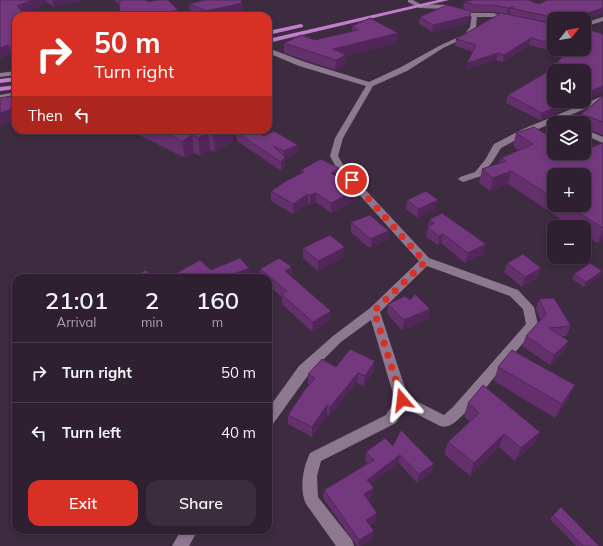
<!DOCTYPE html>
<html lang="en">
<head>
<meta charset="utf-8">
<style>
  body { margin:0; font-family:Mulish,sans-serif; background:#3a2d3c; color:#f1f3f6; height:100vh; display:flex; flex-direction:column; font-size:15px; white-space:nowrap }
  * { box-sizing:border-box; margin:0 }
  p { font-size:13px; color:#a7a3ab }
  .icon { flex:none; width:22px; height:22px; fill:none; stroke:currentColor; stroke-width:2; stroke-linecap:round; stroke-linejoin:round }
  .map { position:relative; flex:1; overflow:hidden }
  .panel { position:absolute; left:12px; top:274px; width:260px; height:260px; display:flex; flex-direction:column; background:#2e2030; border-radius:12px; box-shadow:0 2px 6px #0003,0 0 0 1px #493e4c }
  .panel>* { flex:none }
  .hud { position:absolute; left:12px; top:12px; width:260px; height:122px; border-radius:12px; box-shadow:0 2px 6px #0003,0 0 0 1px #493e4c; background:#d93025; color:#fff; overflow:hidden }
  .needle { width:26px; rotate:59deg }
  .fabs { position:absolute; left:547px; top:12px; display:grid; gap:8px }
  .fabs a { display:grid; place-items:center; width:44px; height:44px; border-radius:8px; background:#2e2030; box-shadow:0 2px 6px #0003,0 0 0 1px #493e4c; font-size:20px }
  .pin { position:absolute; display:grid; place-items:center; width:34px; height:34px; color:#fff; margin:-17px; border:2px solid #fff; border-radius:50%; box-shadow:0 1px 4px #0007 }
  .me { position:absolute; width:44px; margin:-22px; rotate:343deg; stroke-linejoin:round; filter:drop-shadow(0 0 3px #0008) }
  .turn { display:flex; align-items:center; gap:14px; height:84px; padding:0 16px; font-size:18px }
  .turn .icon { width:52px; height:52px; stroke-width:2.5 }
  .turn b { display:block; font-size:28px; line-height:34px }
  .then { display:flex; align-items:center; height:38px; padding:0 16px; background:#0003; gap:8px; font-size:15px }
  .eta { display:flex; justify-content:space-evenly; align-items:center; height:68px; text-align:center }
  .eta b { font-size:24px; font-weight:600; line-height:28px }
  .button { display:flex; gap:8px; margin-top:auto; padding:8px 16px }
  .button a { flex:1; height:46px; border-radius:12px; background:#d93025; color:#fff; font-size:16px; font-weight:600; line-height:46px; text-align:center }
  .button a+a { background:#3a2d3c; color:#f1f3f6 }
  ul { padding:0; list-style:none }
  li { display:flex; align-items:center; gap:12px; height:60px; padding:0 16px; border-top:1px solid #493e4c }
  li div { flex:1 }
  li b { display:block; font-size:15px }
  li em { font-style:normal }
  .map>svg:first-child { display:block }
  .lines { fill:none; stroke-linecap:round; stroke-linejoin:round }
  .minor { fill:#8d7890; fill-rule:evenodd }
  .tertiary { fill:#8d7890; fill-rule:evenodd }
  .trunk { fill:#c27dce; fill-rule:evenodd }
  .wall { fill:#63306c; fill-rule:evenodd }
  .shaded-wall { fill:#502758 }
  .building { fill:#73387d; stroke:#502758 }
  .route { stroke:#d93025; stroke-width:7; stroke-dasharray:0 12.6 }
</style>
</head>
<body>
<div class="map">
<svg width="603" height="546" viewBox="0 0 603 546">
  <rect width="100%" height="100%" fill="#3d2b40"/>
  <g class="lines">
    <path class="minor" d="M472,14L477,15L476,27L469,36L443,48L407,71L373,86L343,138L338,156L345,168L429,258L518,290L534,307L538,325L463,415C456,421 450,429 440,426L405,408L396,423L321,461L317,476L318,497L352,540L354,546H336L306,504C299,489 303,467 310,453L386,415L395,400L371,320L341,342L309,374L273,424L268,426V409L299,366L333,336L370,308L419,261L338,171L330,156L335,138L366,86L299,66L268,53V48L305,62L369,82L401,67L439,46L465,34L470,27ZM427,266L510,296L523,309L526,324L453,407L444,415L408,397L380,312Z
      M603,17V21L584,27V23Z
      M16,71V75L0,77V73Z
      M603,96V101L529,133L501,148L493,161L481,176L463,182L458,179L460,177L475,172L485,160L494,144L523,129Z
      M584,129L603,137V143L584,135Z
      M181,530H198L189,546H172Z"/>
    <path class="tertiary" d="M408,0H413L420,4L447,5L461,10L474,13H493L513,19L510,21L493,17H474L457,13L446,9L419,8L408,2Z
      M16,92V96L0,99V95Z"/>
    <path class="trunk" d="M438,0H449L268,43V39Z
      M301,24L303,25V27L268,35V31Z
      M16,77V81L0,83V79Z
      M16,85V89L0,91V87Z"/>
  </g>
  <path class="wall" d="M0,0H85L54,7L47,3L23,13L16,60L11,54L0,58Z
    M114,0H146L148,2L179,15L176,16H120L119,5Z
    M464,2L539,4L584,19H554V49H584L603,92L584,101V71L554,101H583L540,120L506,103L508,95L552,69L564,54L529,45L503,62L496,60L466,70L473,52L455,46L456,39L503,14L493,12H474L468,10L469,23L432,32L419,24L420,17L463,9Z
    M242,3L243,13L232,16H194L190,14L189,4Z
    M352,26L398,33L397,43L346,56V64L335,70L284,53V43L315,40L352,31Z
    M603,96V135L584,128V123H578L581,114Z
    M129,130H232L233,141L215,152L210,150L200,156L194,153L185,158Z
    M236,132L263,136L298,145V153L285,159V166L281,171L237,141Z
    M516,133L554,153H584L603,143V240L597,243L584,234V227H573L508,184L490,191L479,183L482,169L499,163L501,158L518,150L513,146ZM554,175L584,205H554Z
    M339,168L338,178L356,190V200L331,213L316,202L310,205L308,204L293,214L271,201V191L301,174V170Z
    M407,200L436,209L417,218L406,209Z
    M429,220L484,254L465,263L441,243L438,245L426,237Z
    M351,222L389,231L388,240L371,247H368L351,232Z
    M303,248L344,257L318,271L303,258Z
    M507,263L538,278L522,287L504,272Z
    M260,269L292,277L330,321L312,332L282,304V297L268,285V278H260Z
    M602,271L600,276L584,287L572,279L574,274Z
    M539,299L571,326L566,336L562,337L565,351L550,365L522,346L526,336L541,320L536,309Z
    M388,304L430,309L428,319L402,330L387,314Z
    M336,367L374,370L364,386L357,383L329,416L327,415L312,437L288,424V415L310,385L308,384V374Z
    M498,367L568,400L555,418L494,381Z
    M468,403L534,444L515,461L499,447L470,476L444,454L448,442L470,422L464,416Z
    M393,446L432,472L417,483L399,463L371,484L374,488L372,497L368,499L376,521L370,525L373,539L362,546H357L323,498L324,490L368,463L365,461L366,452Z
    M553,515L599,546H576L550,519Z"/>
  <path class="shaded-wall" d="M33,0H46L47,3L20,14L17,6Z
    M52,0H85L54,7Z
    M242,3L243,13L232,16H208L207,11Z
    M513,7L510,8L509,14H507L508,8Z
    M603,8V14L584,20V19H570Z
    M178,10L179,15L176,16H153Z
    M470,16L469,23L432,32L433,25Z
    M398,33L397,43L346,56V64L335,70L336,60L341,57L333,59V49Z
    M531,38L529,45L503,62L504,55Z
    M8,45L11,54L0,58V48Z
    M16,51V60L13,52Z
    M498,53L496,60L466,70L467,63Z
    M603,86V92L584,101V94Z
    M569,101H583L540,120L542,113Z
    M16,108V121L0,126V113Z
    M221,130H232L233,141L215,152L213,135Z
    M208,132L210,150L200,156L198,138Z
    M192,135L194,153L185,158L182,141Z
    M298,145V153L285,159V166L281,171V162L284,159V151Z
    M339,168L338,178L330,183L331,173Z
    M511,171L508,184L490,191L493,178Z
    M356,190V200L331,213V203Z
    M316,193V202L310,205V195Z
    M308,194V204L293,214V204Z
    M438,200L436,209L417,218L419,209Z
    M603,229V240L597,243Z
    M389,231L388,240L371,247L372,238Z
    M443,234L441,243L438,245L439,236Z
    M486,244L484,254L465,263L468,253Z
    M345,247L344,257L318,271V261Z
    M292,267V277L285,271Z
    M249,268V278H224Z
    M541,268L538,278L522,287L525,277Z
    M602,271L600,276L584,287L586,282Z
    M430,309L428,319L402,330L404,320Z
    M331,311L330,321L312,332L313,322Z
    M569,341L565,351L550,365L554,355Z
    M375,361L374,370L364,386L365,376Z
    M358,373L357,383L329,416L330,407Z
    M575,385L568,400L555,418L562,404Z
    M327,405V415L312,437V427Z
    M540,432L534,444L515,461L521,448Z
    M504,434L499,447L470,476L474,463Z
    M400,455L399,463L366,488L367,480Z
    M434,464L432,472L417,483L419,474Z
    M374,488L372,497L362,502L364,494Z
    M377,513L376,521L365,528L366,520Z
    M374,531L373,539L362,546H358L359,540Z"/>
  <path class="building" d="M0,0H33L17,6L26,16H16V51L13,52L8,45L0,48Z
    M119,0H146L148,2L157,0H168L178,10L153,16H125L120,11L119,2H121Z
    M205,0H241L242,3L207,11L189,4Z
    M473,0H528L539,4L547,0H603V8L570,19H556V18L510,8L513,7L508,8L494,5H475L464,2Z
    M447,5L471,11L470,16L433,25L420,17Z
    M501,13L554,24V44L531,38L504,55L498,53L467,63L476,45L456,39Z
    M370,18L398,33L333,49L346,55L336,60L284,43L301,35L315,40L358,30L352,26Z
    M584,28L603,34V86L584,94V71H554V101H569L542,113L508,95L552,69L569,49H584Z
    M11,96L16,98V108L0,113V98Z
    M603,96V122L581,114Z
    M534,127L554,139V153H584V150L603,143V228L566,205H584V175H554V198L511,171L493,178L482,169L506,161L501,158L533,144L516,133Z
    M161,130H221L213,135L208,132L198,138L192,135L182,141Z
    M244,130H257L263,136L274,131L298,145L284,151L273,146L285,157L281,162L236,132Z
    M321,159L339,168L331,173L356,190L331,203L316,193L310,195L308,194L293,204L271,191L288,180L304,172L301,170Z
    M426,191L438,200L419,209L407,200Z
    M442,213L486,244L468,253L443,234L439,236L427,227L434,223L429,220Z
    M370,215L389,231L372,238H369L351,222Z
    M330,235L345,247L318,261L303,248Z
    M523,254L541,268L525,277L507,263Z
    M240,258L249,268L224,278H168L200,260L211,270Z
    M279,258L292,267L285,271L331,311L313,322L281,294L287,291L260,269Z
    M590,263L602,271L586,282L574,274Z
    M146,270L153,278H129Z
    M159,276L160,278H155Z
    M415,294L430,309L404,320L388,304L405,296L410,300Z
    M554,298L571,326L549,328L569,341L554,355L526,336L546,314L539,299Z
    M350,349L375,361L365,376L358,373L330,407L327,405L312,427L288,415L304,391L315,378L308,374L322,359L336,367Z
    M512,350L575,385L562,404L498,367Z
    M483,385L540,432L521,448L504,434L474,463L448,442L479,413L468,403Z
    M401,430L434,464L419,474L400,455L367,480L374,488L364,494L377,513L366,520L374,531L359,540L324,490L374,460L366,452L385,438L393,446Z
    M561,507L599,546H583L553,515Z"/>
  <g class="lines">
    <path class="route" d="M352,180L425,262L374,311L402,400"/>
  </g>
</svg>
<div class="fabs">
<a><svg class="needle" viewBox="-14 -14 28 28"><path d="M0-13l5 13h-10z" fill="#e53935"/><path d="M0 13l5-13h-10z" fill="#a7a3ab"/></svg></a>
<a><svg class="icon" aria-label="sound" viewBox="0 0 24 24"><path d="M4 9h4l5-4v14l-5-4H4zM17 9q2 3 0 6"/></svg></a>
<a><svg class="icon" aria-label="layers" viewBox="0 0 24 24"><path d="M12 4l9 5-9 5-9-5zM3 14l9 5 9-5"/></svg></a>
<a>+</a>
<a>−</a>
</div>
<div class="pin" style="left:352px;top:180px;background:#d93025"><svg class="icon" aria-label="arrive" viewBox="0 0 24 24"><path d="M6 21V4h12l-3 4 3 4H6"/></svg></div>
<svg class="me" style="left:402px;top:400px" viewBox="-20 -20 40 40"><path d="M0-17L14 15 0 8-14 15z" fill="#d93025" stroke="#fff" stroke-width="4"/></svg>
<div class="hud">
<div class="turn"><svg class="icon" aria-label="right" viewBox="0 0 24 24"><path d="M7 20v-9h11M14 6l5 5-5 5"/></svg><div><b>50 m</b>Turn right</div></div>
<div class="then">Then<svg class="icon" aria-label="left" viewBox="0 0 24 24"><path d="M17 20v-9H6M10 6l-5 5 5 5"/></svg></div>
</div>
<section class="panel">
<div class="eta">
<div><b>21:01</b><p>Arrival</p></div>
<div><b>2</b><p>min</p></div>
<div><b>160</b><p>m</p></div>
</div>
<ul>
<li><svg class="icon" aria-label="right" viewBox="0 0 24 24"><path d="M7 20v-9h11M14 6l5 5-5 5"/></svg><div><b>Turn right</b></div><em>50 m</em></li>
<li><svg class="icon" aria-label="left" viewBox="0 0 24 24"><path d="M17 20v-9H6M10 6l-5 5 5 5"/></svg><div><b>Turn left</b></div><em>40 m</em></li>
</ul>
<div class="button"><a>Exit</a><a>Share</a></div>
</section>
</div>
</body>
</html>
